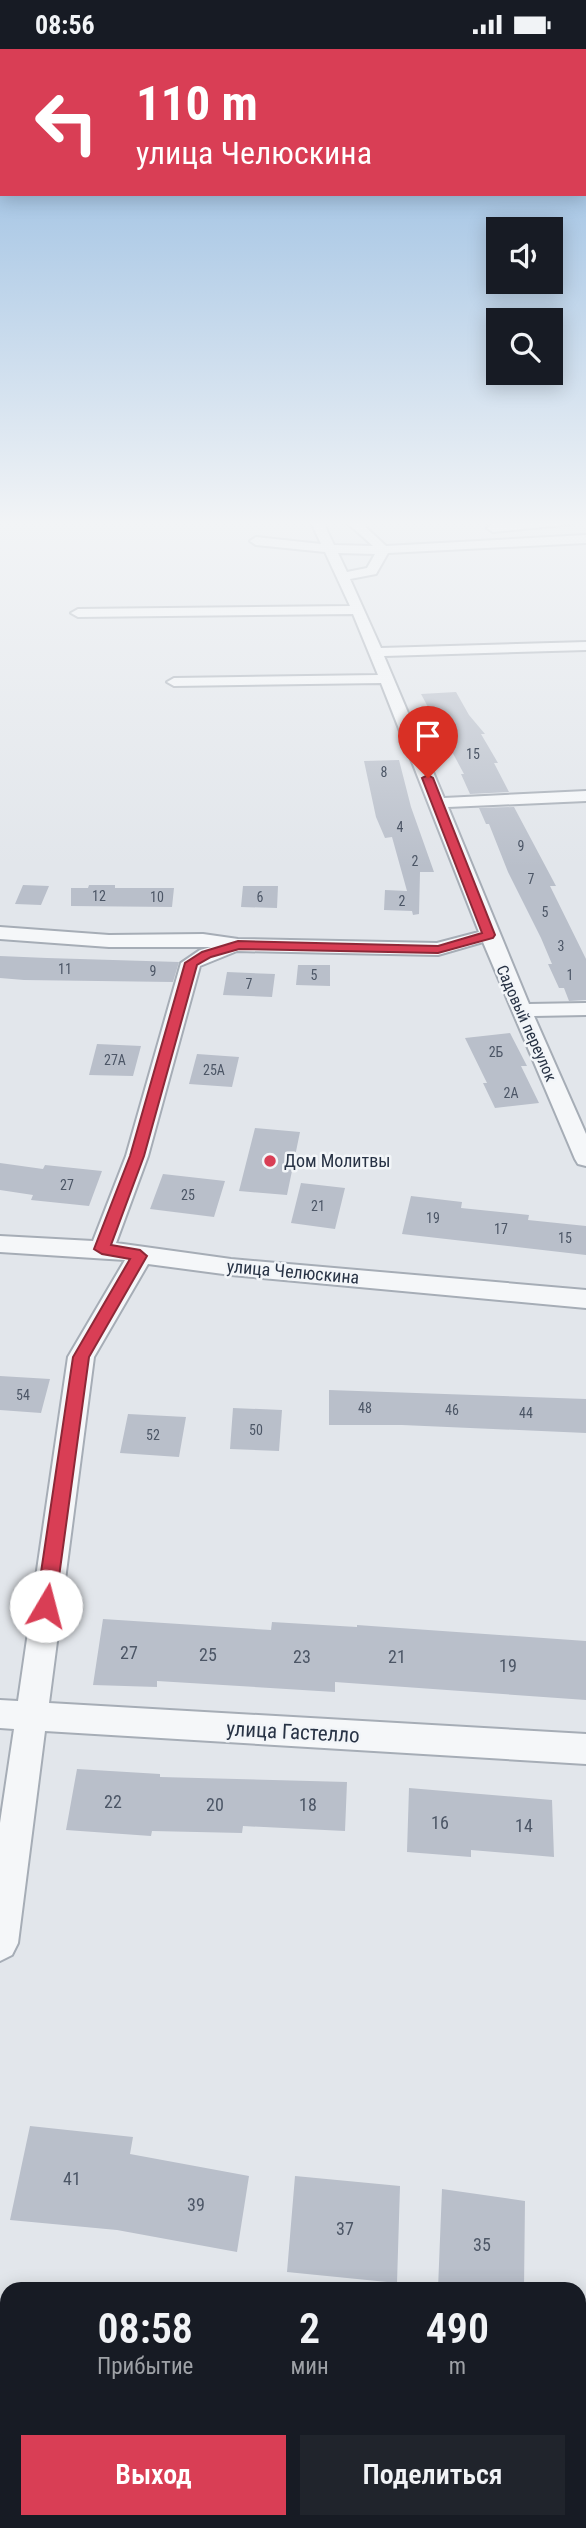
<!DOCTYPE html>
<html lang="ru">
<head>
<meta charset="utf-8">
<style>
  body { margin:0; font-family:"Roboto Condensed",sans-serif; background:#20242c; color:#f1f3f6; height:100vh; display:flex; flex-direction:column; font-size:26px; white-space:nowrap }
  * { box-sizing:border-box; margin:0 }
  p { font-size:23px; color:#9ea1a6 }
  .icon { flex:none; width:38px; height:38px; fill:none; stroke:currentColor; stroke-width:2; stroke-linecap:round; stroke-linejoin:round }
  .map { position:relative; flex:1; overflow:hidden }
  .sheet { position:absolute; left:0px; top:2233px; width:586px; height:247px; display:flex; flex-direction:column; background:#171b24; border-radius:21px 21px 0 0; box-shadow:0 4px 18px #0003 }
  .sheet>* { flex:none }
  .guide { position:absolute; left:0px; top:0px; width:586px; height:147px; box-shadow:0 4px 18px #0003; background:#d93e55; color:#fff; overflow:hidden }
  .buttons { position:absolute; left:486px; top:168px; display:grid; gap:14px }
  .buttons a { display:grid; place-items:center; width:77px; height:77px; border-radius:0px; background:#171b24; box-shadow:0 4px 18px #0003; font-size:35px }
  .pin { position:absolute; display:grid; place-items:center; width:60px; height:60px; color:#fff; margin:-72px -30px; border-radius:50% 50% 50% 0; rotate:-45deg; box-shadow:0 0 7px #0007 }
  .pin .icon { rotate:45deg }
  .me { position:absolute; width:77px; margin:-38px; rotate:8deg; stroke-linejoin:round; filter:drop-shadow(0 0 5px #0008) }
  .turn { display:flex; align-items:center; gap:24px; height:147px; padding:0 21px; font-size:32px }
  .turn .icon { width:91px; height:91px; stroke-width:2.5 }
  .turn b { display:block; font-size:49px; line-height:60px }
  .eta { display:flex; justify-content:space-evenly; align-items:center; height:119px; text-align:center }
  .eta b { font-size:42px; font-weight:600; line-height:49px }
  .cta { display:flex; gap:14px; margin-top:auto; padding:14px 21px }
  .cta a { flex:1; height:80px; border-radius:0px; background:#d93e55; color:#fff; font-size:28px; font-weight:600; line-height:80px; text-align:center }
  .cta a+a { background:#20242c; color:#f1f3f6 }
  .status { display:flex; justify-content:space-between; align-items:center; height:49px; padding:0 35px; background:#171b24; direction:ltr }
  .status svg { height:19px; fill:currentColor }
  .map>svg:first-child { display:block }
  .building { fill:#b9bfca }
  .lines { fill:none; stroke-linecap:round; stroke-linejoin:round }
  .minor-casing { stroke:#a6adb6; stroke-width:4 }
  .minor { fill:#f5f7f9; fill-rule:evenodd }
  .route { fill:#d93e55; stroke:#8d2837; stroke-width:2 }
  .poi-dot { fill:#d93e55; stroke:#f2f5f8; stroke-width:2.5 }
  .labels { text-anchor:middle; stroke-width:5; stroke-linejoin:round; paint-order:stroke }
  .number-label { font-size:14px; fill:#4c5666 }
  .far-street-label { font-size:16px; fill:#283345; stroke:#f2f5f8 }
  .poi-label { font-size:18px; fill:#283345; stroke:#f2f5f8; text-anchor:start }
  .street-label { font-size:18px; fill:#283345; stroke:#f2f5f8 }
  .near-number-label { font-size:18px; fill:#4c5666 }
  .near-street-label { font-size:21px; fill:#283345; stroke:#f2f5f8 }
</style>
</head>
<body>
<div class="status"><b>08:56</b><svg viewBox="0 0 49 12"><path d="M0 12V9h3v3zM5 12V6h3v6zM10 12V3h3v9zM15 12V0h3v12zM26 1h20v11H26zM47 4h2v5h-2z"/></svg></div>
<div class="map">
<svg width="586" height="2479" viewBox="0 0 586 2479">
  <rect width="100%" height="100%" fill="#e2e6eb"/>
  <path class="building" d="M456,643L469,666L485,685H481L498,714H494L509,743L470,745L461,725H464L421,645Z
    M399,711L411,758L434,823H420L419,865L413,866L412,862L384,861L385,841L407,842L392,788L385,789L376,768L364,712Z
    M514,758L556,837H550L586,910V951L569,952L564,939H559L548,915H552L541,889L508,823L489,775H486L479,759Z
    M23,836L49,837L41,856L15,855Z
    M89,836H115V839H174L172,858L71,857V839H88Z
    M243,837H278L277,859L241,858Z
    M0,907L47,909L179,913L173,933L24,931L0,929Z
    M298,916H330V937L296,936Z
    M227,923L275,925L272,948L223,946Z
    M510,984L527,1017H521L539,1054L495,1059L483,1034H487L465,989Z
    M97,995L141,997L133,1027L89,1026Z
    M197,1005L239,1008L232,1038L189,1035Z
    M255,1079L300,1083L287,1146L239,1142Z
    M0,1114L43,1120L45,1116L102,1122L89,1157L31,1151L33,1146L0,1141Z
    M163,1125L225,1132L214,1168L150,1160Z
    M301,1134L345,1139L335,1180L291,1174Z
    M411,1147L462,1153L461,1159L529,1166L528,1171L586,1177V1206L402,1185Z
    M0,1327L50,1330L41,1364L0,1361Z
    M329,1341L586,1350V1384L402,1376H329Z
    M233,1359L282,1361L279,1402L230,1400Z
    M128,1365L186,1368L179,1408L120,1404Z
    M103,1570L271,1581L272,1573L357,1578V1576L586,1592V1651L335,1633V1643L157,1632V1638L93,1636Z
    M77,1720L160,1725V1728L347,1733L345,1782L243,1777L242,1784L152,1782L151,1787L66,1781Z
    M409,1739L552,1751L554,1808L471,1801V1808L407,1803Z
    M30,2077L133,2088L130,2105L249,2127L237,2203L117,2181L10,2171Z
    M295,2127L400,2137L397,2234L287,2223Z
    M442,2140L525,2152L524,2240H438Z"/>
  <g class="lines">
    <g class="minor-casing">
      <path id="minor" d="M310,471H322L334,496L373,497L344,471H358L386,497L586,486V494L388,504L376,525L350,530L381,599L586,593V601L384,607L444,749L586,742V752L448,758L529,955L586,954V966L534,967L586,1085V1117L578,1115L575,1110L483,893L438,906L237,902L200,917L148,1107L116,1194L231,1210L586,1241V1259L231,1226L148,1215L94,1308L49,1654L586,1685V1715L45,1682L18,1894L12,1906L0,1912V1774L14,1680L0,1679V1651L18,1652L68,1308L125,1211L0,1203V1187L93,1192L126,1107L181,914L200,901L211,898H109L0,890V878L109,886L203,885L238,890L437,894L479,883L381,634L174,637L167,633L174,629L378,626L353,565L78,568L71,564L78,560L350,557L325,503L256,496L250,492L256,488L321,495ZM338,504L375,505L367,519L347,523Z
        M536,471H578L572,475L493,483L487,479L493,475Z
        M0,2380L7,2381V2425L0,2424Z
        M579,2408H586V2452H579Z"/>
    </g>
    <use href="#minor" class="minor"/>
  </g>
  <linearGradient id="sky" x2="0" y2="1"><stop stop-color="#89b4de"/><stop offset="0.58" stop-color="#f2f4f6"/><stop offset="1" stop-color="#f2f4f6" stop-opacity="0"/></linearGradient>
  <rect width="586" height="818" fill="url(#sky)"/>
  <path class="route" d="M428,726L433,729L495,886L493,889L438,904L239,900L211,908L197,916L144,1107L111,1196L140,1201L147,1207L89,1308L55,1557L53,1563L46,1565L39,1563L36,1557L73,1308L130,1210L102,1205L94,1200L130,1107L185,914L202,903L238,892L438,897L482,884L422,729Z"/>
  <circle class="poi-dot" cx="270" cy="1112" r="7"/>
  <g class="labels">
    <g class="number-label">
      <text x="473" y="710">15</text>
      <text x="384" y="728">8</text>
      <text x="400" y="783">4</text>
      <text x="521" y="802">9</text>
      <text x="415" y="817">2</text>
      <text x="531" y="835">7</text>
      <text x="99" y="852">12</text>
      <text x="157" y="853">10</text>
      <text x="260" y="853">6</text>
      <text x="402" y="857">2</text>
      <text x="545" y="868">5</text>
      <text x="561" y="902">3</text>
      <text x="65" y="925">11</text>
      <text x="153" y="927">9</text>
      <text x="314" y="931">5</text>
      <text x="570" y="931">1</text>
      <text x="249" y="940">7</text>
      <text x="496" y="1008">2Б</text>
      <text x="115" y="1016">27А</text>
      <text x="214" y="1026">25А</text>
      <text x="511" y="1049">2А</text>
      <text x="67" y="1141">27</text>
      <text x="188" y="1151">25</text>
      <text x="318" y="1162">21</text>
      <text x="433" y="1174">19</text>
      <text x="501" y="1185">17</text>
      <text x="565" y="1194">15</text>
      <text x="23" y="1351">54</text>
      <text x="365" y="1364">48</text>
      <text x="452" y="1366">46</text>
      <text x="526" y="1369">44</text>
      <text x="256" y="1386">50</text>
      <text x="153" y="1391">52</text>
    </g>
    <g class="far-street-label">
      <text transform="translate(527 974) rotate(66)" y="6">Садовый переулок</text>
    </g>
    <g class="poi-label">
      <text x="284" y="1118">Дом Молитвы</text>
    </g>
    <g class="street-label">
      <text transform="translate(293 1223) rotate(5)" y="6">улица Челюскина</text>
    </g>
    <g class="near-number-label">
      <text x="129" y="1610">27</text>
      <text x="208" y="1612">25</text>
      <text x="302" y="1614">23</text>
      <text x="397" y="1614">21</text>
      <text x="508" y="1623">19</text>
      <text x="113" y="1759">22</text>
      <text x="215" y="1762">20</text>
      <text x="308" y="1762">18</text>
      <text x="440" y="1780">16</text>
      <text x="524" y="1783">14</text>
      <text x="72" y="2136">41</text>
      <text x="196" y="2162">39</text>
      <text x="345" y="2186">37</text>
      <text x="482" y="2202">35</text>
    </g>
    <g class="near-street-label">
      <text transform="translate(293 1683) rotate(3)" y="7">улица Гастелло</text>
    </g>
  </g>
</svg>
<div class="buttons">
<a><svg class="icon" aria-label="sound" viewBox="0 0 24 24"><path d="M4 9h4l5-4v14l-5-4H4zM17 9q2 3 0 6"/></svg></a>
<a><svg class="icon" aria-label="search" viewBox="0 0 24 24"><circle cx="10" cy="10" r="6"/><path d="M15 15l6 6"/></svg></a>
</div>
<div class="pin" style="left:428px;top:729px;background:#d93025"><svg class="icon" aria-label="arrive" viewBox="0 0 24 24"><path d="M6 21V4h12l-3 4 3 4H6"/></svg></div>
<svg class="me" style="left:46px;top:1557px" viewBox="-20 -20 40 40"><circle r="19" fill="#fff"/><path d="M0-13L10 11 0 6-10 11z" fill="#d93e55"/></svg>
<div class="guide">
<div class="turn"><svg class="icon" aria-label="left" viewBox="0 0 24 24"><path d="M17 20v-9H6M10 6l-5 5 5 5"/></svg><div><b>110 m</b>улица Челюскина</div></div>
</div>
<section class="sheet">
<div class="eta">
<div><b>08:58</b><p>Прибытие</p></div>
<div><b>2</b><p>мин</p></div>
<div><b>490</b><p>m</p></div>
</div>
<div class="cta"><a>Выход</a><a>Поделиться</a></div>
</section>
</div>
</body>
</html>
